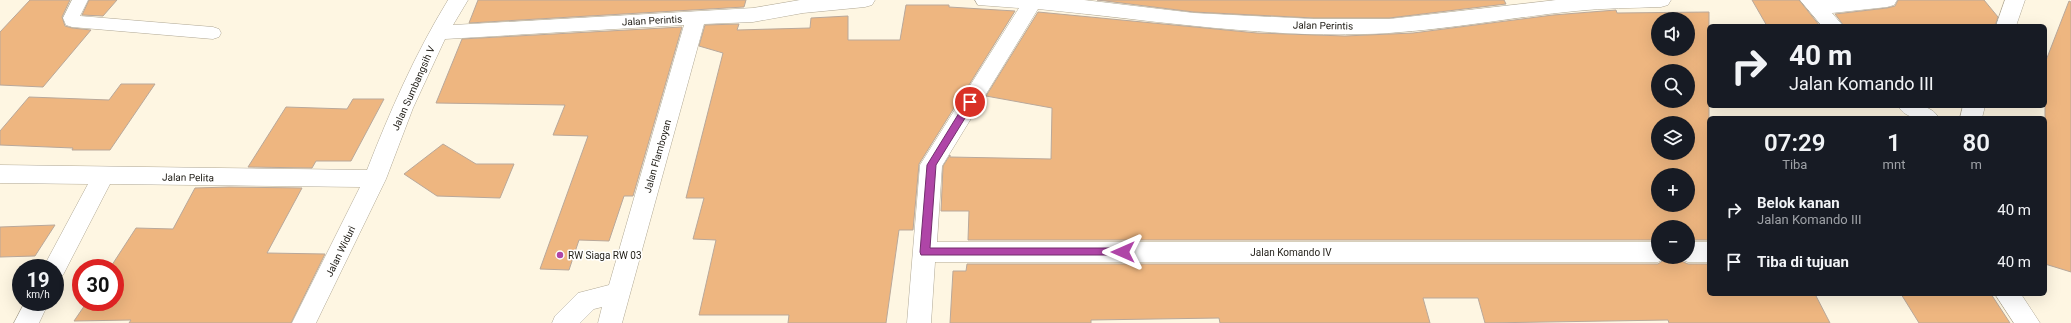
<!DOCTYPE html>
<html lang="id">
<head>
<meta charset="utf-8">
<style>
  body { margin:0; font-family:Roboto,sans-serif; background:#20242c; color:#f1f3f6; height:100vh; display:flex; flex-direction:column; font-size:15px; white-space:nowrap }
  * { box-sizing:border-box; margin:0 }
  p { font-size:13px; color:#9ea1a6 }
  .icon { flex:none; width:22px; height:22px; fill:none; stroke:currentColor; stroke-width:2; stroke-linecap:round; stroke-linejoin:round }
  .map { position:relative; flex:1; overflow:hidden }
  .sheet { position:absolute; left:1707px; top:116px; width:340px; height:180px; display:flex; flex-direction:column; background:#171b24; border-radius:6px; box-shadow:0 4px 16px #0002 }
  .sheet>* { flex:none }
  .hud { position:absolute; left:1707px; top:24px; width:340px; height:84px; border-radius:6px; box-shadow:0 4px 16px #0002; background:#171b24; color:#f1f3f6; overflow:hidden }
  .controls { position:absolute; left:1651px; top:12px; display:grid; gap:8px }
  .controls a { display:grid; place-items:center; width:44px; height:44px; border-radius:50%; background:#171b24; box-shadow:0 4px 16px #0002; font-size:20px }
  .speed { position:absolute; left:12px; top:259px; display:flex; gap:8px; font-size:20px; font-weight:700; text-align:center }
  .speed>* { display:grid; place-content:center; width:52px; height:52px; border-radius:50%; background:#171b24; box-shadow:0 4px 16px #0002; line-height:1 }
  .speed small { font-size:10px; font-weight:400 }
  .speed .limit { border:6px solid #d22; background:#fff; color:#111 }
  .pin { position:absolute; display:grid; place-items:center; width:34px; height:34px; color:#fff; margin:-17px; border:2px solid #fff; border-radius:50%; box-shadow:0 1px 4px #0007 }
  .me { position:absolute; width:44px; margin:-22px; rotate:270deg; stroke-linejoin:round; filter:drop-shadow(0 0 3px #0008) }
  .turn { display:flex; align-items:center; gap:14px; height:84px; padding:0 16px; font-size:18px }
  .turn .icon { width:52px; height:52px; stroke-width:2.5 }
  .turn b { display:block; font-size:28px; line-height:34px }
  .eta { display:flex; justify-content:space-evenly; align-items:center; height:68px; text-align:center }
  .eta b { font-size:24px; font-weight:600; line-height:28px }
  ul { padding:0; list-style:none }
  li { display:flex; align-items:center; gap:12px; height:52px; padding:0 16px }
  li div { flex:1 }
  li b { display:block; font-size:15px }
  li em { font-style:normal }
  .map>svg:first-child { display:block }
  .building { fill:#eeb680; stroke:#b9a89a; fill-rule:evenodd }
  .lines { fill:none; stroke-linecap:round; stroke-linejoin:round }
  .service-casing { stroke:#b0a895; stroke-width:1 }
  .minor-casing { stroke:#b0a895; stroke-width:1 }
  .service { fill:#fff; fill-rule:evenodd }
  .minor { fill:#fff; fill-rule:evenodd }
  .route { fill:#af45a7; stroke:#722d6d }
  .poi-dot { fill:#af45a7; stroke:#fff; stroke-width:1.5 }
  .labels { text-anchor:middle; stroke-width:3; stroke-linejoin:round; paint-order:stroke }
  .street-label { font-size:10px; fill:#201d16; stroke:#fff }
  .poi-label { font-size:10px; fill:#201d16; stroke:#fff; text-anchor:start }
</style>
</head>
<body>
<div class="map">
<svg width="2071" height="323" viewBox="0 0 2071 323">
  <rect width="100%" height="100%" fill="#fef6e2"/>
  <path class="building" d="M30,0H70L62,17L65,26L72,28L91,30L43,87L0,85V32Z
    M89,0H117L103,16L82,15Z
    M478,0H746L744,7L469,23Z
    M1097,0H1504L1506,4L1389,18H1314L1194,12Z
    M1752,0H1799L1820,26H1767Z
    M1898,0H1984L1998,17L1995,26H1844L1835,14L1887,8L1895,6Z
    M2069,1L2071,2V272L2045,264V63Z
    M906,5H949V7L1015,11L964,93L960,92L959,100L919,164L913,230H899L886,323H788L789,315H699L716,240L693,239L704,198H686L723,53L699,46L705,25L739,24L737,30L810,28L811,18L848,16V40H900Z
    M1616,10L1617,13L1709,12V240H1688V227H1658V240H968L969,211H941L943,166L950,155V157L1051,159L1052,108L986,96L1038,12L1257,33L1345,36L1413,33L1553,15ZM1658,19H1688V49H1658ZM1658,71H1688V101H1658ZM1658,123H1688V153H1658ZM1658,175H1688V205H1658Z
    M682,27L633,196H624L609,241L579,240L569,270L540,269L588,136L553,135L565,105L436,103L462,39Z
    M121,84H155L110,150H72L73,148L0,145V131L29,97L109,100Z
    M353,99H384L351,161H316L312,168L248,167L286,107L347,109Z
    M443,144L476,164H514L500,198L437,196L404,174Z
    M229,187L302,188L267,253L325,254L291,323H129L131,320L74,321L87,302H115V268H110L136,228L173,229L195,188Z
    M55,225L35,256L0,257V227Z
    M1668,257H1678L1679,260L1688,264H1709V294H1815L1830,323H1669L1668,320L1485,323L1478,298H1423L1430,323H1220L1219,318L1091,320V323H950L953,271H966L967,264H1658Z
    M1901,294H1991L2010,323H1919Z"/>
  <g class="lines">
    <g class="service-casing">
      <path id="service" d="M72,0H88L80,16L213,27L219,29L221,33L219,37L213,39L72,27L66,25L63,18Z"/>
    </g>
    <g class="minor-casing">
      <path id="minor" d="M448,0H468L453,25L753,8L800,0H875L872,5L865,7L803,13L753,22L704,24L622,323H598L602,307L594,309L580,323H552L555,316L578,293L609,285L684,25L445,39L413,108L386,179L316,323H292L360,187L110,184L63,275L55,278V268H43L88,184L0,183V165L367,170C390,111 415,54 448,0Z
        M975,0H1084L1194,13L1314,19H1389L1556,0H1671L1668,5L1661,7C1633,8 1604,8 1576,11C1514,17 1452,29 1389,33C1273,40 1153,20 1038,9L942,166L937,242H1658V257H1667L1658,262H935L931,323H907L920,165L1019,8L978,5Z
        M1800,0H1897L1894,5L1887,7L1832,13L1843,26H1822Z
        M2005,0H2025L2016,26H1996Z
        M1898,106C1914,106 1930,103 1939,118C1923,118 1907,121 1898,106Z
        M1963,106H1985L1982,118H1960Z
        M1688,242H1709V262H1688L1680,259L1679,257H1688Z
        M1995,294H2021L2040,323H2014Z
        M25,302H49L39,323H14Z"/>
    </g>
    <use href="#service" class="service"/>
    <use href="#minor" class="minor"/>
  </g>
  <path class="route" d="M970,99L975,102L936,165L930,248H1123L1128,252L1127,255H921L920,252L927,165L967,100Z"/>
  <circle class="poi-dot" cx="560" cy="255" r="4"/>
  <g class="labels">
    <g class="street-label">
      <text transform="translate(652 20) rotate(-3)" y="4">Jalan Perintis</text>
      <text transform="translate(1323 25) rotate(1)" y="4">Jalan Perintis</text>
      <text transform="translate(413 88) rotate(-66)" y="4">Jalan Sumbangsih V</text>
      <text transform="translate(657 156) rotate(-74)" y="4">Jalan Flamboyan</text>
      <text transform="translate(188 177) rotate(1)" y="4">Jalan Pelita</text>
      <text transform="translate(340 251) rotate(-64)" y="4">Jalan Widuri</text>
      <text x="1291" y="256">Jalan Komando IV</text>
    </g>
    <g class="poi-label">
      <text x="568" y="259">RW Siaga RW 03</text>
    </g>
  </g>
</svg>
<div class="controls">
<a><svg class="icon" aria-label="sound" viewBox="0 0 24 24"><path d="M4 9h4l5-4v14l-5-4H4zM17 9q2 3 0 6"/></svg></a>
<a><svg class="icon" aria-label="search" viewBox="0 0 24 24"><circle cx="10" cy="10" r="6"/><path d="M15 15l6 6"/></svg></a>
<a><svg class="icon" aria-label="layers" viewBox="0 0 24 24"><path d="M12 4l9 5-9 5-9-5zM3 14l9 5 9-5"/></svg></a>
<a>+</a>
<a>−</a>
</div>
<div class="speed"><div>19<small>km/h</small></div><div class="limit">30</div></div>
<div class="pin" style="left:970px;top:102px;background:#d93025"><svg class="icon" aria-label="arrive" viewBox="0 0 24 24"><path d="M6 21V4h12l-3 4 3 4H6"/></svg></div>
<svg class="me" style="left:1123px;top:252px" viewBox="-20 -20 40 40"><path d="M0-17L14 15 0 8-14 15z" fill="#af45a7" stroke="#fff" stroke-width="4"/></svg>
<div class="hud">
<div class="turn"><svg class="icon" aria-label="right" viewBox="0 0 24 24"><path d="M7 20v-9h11M14 6l5 5-5 5"/></svg><div><b>40 m</b>Jalan Komando III</div></div>
</div>
<section class="sheet">
<div class="eta">
<div><b>07:29</b><p>Tiba</p></div>
<div><b>1</b><p>mnt</p></div>
<div><b>80</b><p>m</p></div>
</div>
<ul>
<li><svg class="icon" aria-label="right" viewBox="0 0 24 24"><path d="M7 20v-9h11M14 6l5 5-5 5"/></svg><div><b>Belok kanan</b><p>Jalan Komando III</p></div><em>40 m</em></li>
<li><svg class="icon" aria-label="arrive" viewBox="0 0 24 24"><path d="M6 21V4h12l-3 4 3 4H6"/></svg><div><b>Tiba di tujuan</b></div><em>40 m</em></li>
</ul>
</section>
</div>
</body>
</html>
